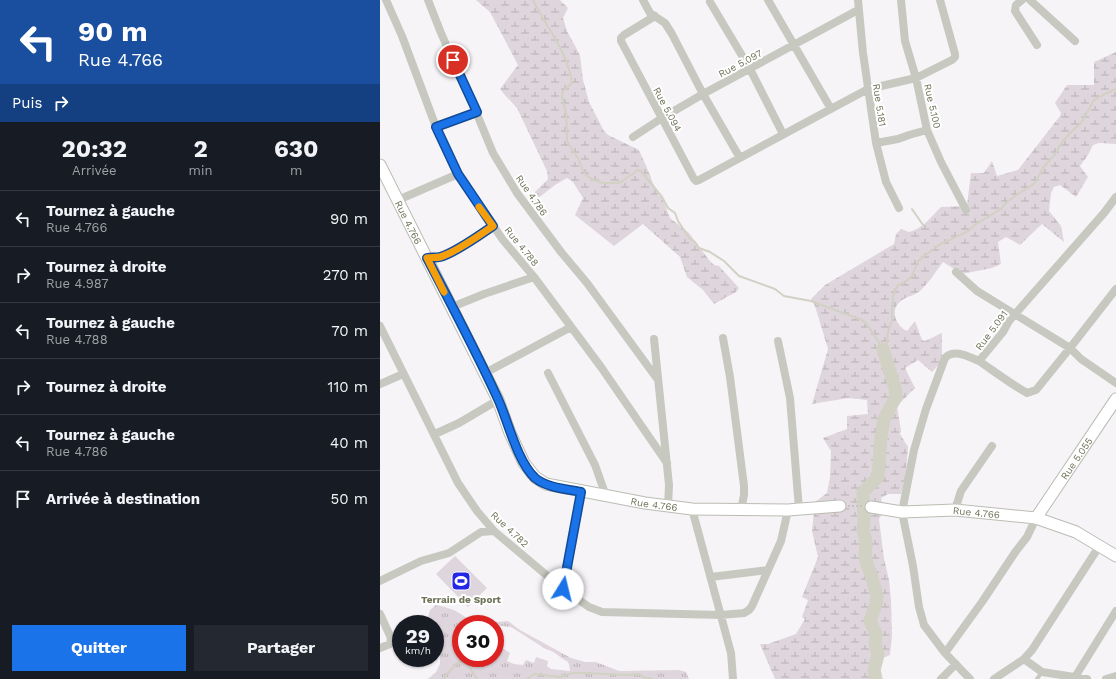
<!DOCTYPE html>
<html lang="fr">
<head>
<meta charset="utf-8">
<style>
  body { margin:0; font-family:"Work Sans",sans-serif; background:#242831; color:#f1f3f6; height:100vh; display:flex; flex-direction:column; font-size:15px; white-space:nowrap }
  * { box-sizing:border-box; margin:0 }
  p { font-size:13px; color:#9ea1a6 }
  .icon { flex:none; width:22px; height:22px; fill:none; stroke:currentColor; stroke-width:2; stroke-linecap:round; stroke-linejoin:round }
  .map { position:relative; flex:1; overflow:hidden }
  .panel { display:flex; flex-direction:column; background:#171b24; width:380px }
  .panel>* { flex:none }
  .top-card { background:#1a4fa0; color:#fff; overflow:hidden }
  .speed { position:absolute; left:12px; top:615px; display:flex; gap:8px; font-size:20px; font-weight:700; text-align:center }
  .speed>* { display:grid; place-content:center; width:52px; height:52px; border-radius:50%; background:#171b24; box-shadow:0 1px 3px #0004; line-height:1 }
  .speed small { font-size:10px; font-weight:400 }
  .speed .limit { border:6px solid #d22; background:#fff; color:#111 }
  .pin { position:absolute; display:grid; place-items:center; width:34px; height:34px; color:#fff; margin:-17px; border:2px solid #fff; border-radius:50%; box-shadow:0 1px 4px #0007 }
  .me { position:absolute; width:44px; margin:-22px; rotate:9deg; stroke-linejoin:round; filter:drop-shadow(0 0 3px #0008) }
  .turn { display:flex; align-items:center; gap:14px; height:84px; padding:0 12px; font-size:18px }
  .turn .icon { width:52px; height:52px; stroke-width:2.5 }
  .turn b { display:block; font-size:28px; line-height:34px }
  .then { display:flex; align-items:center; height:38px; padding:0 12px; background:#0003; gap:8px; font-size:15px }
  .eta { display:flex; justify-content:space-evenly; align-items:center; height:68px; text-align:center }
  .eta b { font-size:24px; font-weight:700; line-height:28px }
  .primary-button { display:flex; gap:8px; margin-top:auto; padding:8px 12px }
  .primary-button a { flex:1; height:46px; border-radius:0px; background:#1a73e8; color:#fff; font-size:16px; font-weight:700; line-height:46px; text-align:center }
  .primary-button a+a { background:#242831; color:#f1f3f6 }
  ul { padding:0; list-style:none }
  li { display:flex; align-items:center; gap:12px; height:56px; padding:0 12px; border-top:1px solid #363941 }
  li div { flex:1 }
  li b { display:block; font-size:15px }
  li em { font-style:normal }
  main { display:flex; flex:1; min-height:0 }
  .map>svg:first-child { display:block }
  .grass { fill:url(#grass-tufts); fill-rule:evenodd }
  .wetland { fill:url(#wetland-marsh) }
  .garden { fill:#dfd5dc }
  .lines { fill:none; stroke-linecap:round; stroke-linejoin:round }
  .stream { stroke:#d1d1c4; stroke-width:2 }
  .river { stroke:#d1d1c4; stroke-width:13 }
  .secondary-casing { stroke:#bbbdb3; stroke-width:13 }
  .path { stroke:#bebfb8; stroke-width:1.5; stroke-dasharray:2 2; stroke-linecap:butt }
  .lane { stroke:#c7c9c0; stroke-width:4 }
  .street { stroke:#c7c9c0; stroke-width:8 }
  .secondary { stroke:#fff; stroke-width:11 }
  .route-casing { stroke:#114b97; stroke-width:10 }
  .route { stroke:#1a73e8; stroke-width:7 }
  .slow { stroke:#f59e0b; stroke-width:7 }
  .labels { text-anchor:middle; stroke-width:4; stroke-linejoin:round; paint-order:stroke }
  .street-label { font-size:10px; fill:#6f7459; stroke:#fff }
  .poi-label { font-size:10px; font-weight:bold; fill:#6f7459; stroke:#fff }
</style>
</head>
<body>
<main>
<section class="panel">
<div class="top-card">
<div class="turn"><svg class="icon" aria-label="left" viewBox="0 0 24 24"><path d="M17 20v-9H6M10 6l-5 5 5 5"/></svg><div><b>90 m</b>Rue 4.766</div></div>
<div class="then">Puis<svg class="icon" aria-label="right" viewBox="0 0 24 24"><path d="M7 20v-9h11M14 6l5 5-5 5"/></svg></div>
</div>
<div class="eta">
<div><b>20:32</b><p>Arrivée</p></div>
<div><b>2</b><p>min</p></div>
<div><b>630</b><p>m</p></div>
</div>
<ul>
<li><svg class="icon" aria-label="left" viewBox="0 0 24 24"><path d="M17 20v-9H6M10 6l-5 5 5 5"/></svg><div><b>Tournez à gauche</b><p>Rue 4.766</p></div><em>90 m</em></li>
<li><svg class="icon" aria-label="right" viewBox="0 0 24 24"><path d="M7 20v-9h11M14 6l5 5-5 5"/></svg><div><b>Tournez à droite</b><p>Rue 4.987</p></div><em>270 m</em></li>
<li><svg class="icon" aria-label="left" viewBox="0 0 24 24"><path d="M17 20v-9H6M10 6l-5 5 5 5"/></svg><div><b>Tournez à gauche</b><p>Rue 4.788</p></div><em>70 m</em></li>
<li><svg class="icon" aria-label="right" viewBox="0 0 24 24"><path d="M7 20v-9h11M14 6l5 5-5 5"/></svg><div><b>Tournez à droite</b></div><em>110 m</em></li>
<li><svg class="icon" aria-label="left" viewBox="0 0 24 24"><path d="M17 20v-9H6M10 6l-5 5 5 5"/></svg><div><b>Tournez à gauche</b><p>Rue 4.786</p></div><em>40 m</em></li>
<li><svg class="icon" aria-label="arrive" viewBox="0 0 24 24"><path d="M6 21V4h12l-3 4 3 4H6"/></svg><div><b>Arrivée à destination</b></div><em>50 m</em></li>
</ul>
<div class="primary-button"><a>Quitter</a><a>Partager</a></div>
</section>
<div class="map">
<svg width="736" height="679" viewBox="0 0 736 679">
  <defs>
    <pattern id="grass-tufts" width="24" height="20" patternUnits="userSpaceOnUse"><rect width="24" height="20" fill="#dfd5dc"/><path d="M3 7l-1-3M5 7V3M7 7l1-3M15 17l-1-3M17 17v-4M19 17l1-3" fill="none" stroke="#b9b1b5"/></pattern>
    <pattern id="wetland-marsh" width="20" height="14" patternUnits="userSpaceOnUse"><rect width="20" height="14" fill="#dfd5dc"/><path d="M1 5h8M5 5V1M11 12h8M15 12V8" fill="none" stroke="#b9b1b5"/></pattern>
  </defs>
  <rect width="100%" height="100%" fill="#f7f4f8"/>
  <path class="grass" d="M56,605L61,606L74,610L97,624L128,621L140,630L191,658L205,662H216L239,671L299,670L306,672L309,679H48L56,672L60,664V644L55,633V624H49L47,621L50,610ZM81,624H115V625L131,627L161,646C165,650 168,649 173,652C179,655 180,658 187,661L189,664L190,671L171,669L167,666L168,661L156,657L154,663L146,660L143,665L134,664L127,661L130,653L118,645L119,643L115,641V658H81Z"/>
  <path class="wetland" d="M96,0H180L188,8L183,18L187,31L200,55L203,80L209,102L224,131L228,135L259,150L271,177V179L279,196L282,197L290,218L309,233L329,260L334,265L339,266L359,288L356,292L334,304L323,290L307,277L300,257L263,224L234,246L195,215L203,198L193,182L187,178L175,185L152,203L155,192L168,179L167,171L137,108C131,101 125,96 120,89L138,65L110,12Z
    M736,52V144L719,143L713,145L708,155L700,166L708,177L696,197L680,185L674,187L671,193L669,211L681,226L684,242L662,224L640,245L626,237L618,242L621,264L612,268L582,274L563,262C556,271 550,281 542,289C537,295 527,296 521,301C509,310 516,326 527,331L535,321L542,340L545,341L562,333V361L552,372L538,360L525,368L535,388L517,406L521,431L520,434L528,447L526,474L521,494H508L501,498L504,511L499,519L504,559L509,580L511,600L512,635L510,655L498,660L494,670L496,679H395L380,644H388L416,634L425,619L422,617L428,600L422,597L438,557L432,531L435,502L447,493L450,477L451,451L443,438L467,429V416L488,414L487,400L468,398L432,404L448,349L435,306L431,299L445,285L514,244L516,234L521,229L529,232C542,229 551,217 561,207L585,206L587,205L591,173H604L612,161L617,176L638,170L680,116L681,113L675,103L687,85H714V62Z"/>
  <path class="garden" d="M75,556L107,588L88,607L56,574Z"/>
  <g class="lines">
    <path class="stream" d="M153,0C166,27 188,52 192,83L183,91L182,97L186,113L187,140L189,145L198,158L203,171L207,176L214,180L223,183H237L241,182L258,170L261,171L282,197L288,208L295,213L298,221L310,239L315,242L319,248L330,252L344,261L359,276L395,289L404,296L431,301L482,320L489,327L503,349L507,343L508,332L512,320L513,296L518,285L525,282L532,276L538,261L547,254L559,245L588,231L596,224L621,209L627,202L635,196L655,183L663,168L676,153L680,145L690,133L701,123L714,100L719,97L736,89
      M532,209L543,225
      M63,679L76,664L85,660L97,679
      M147,679L154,674L180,677L193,673H205L247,675L259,674L263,677L273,679"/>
    <path class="river" d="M496,679L494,670L498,655L495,643L496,634L490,621L496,604L497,596L492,578L485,558L486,542L483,529L484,523L483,492L498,477L501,438L504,419L516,397L515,388L503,349"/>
    <g class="secondary-casing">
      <g id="secondary">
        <path id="s1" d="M0,165L118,400L130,433L144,463L155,477L166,484L265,503L312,509L408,510L460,506"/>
        <path id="s2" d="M491,507L522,512L575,510L656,518L696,532L736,556"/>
        <path id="s3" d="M656,518L736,399"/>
      </g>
    </g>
    <path class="path" d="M468,506H483"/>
    <path class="lane" d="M657,679L662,672"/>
    <path class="street" d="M6,0L22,36L56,127L78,174L123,240L154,277L221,367L287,463
      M48,0L61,33L99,119L113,153L137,193L181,252L207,283L278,380
      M263,0L270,13L285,23L292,34L323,94L360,158
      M388,0L451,109
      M478,0L483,53L496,143L506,182L519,208
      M521,0L525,41L536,78L547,130L561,162L586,210
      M642,0L636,5L635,11L657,45
      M650,0L695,41
      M330,2L370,69L403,134
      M275,16L244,35L241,38V41L314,179L316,181L319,180L488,89L536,78L572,60L575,57V54L560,0
      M56,127L97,112
      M253,137L282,118L323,94L478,10
      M496,143L518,139L529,135L547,130
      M18,200L78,174
      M47,257C51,257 56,258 60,257C75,253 100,235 113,226
      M576,272L597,291L690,348L736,289
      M72,307L104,294L154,277
      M0,326L78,483L97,511L114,531L183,589L209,607L222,612L341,615L364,613L369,610L372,606L401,541L408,510
      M343,338L350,377L364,486V495L361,510
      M274,339L289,485L288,507
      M398,341L410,398L419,509
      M599,361C615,372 631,384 647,393L656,390L690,348L701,359L736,383
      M105,373L191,327
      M168,373L215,465L226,496
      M0,384L23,374
      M55,434L79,423L118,400
      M312,509L351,653L353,679
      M575,510L581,491L612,446
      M331,577L388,570
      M0,581L41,561L69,553L101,532L114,531
      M183,589L201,492
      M0,614L11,638L10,644L0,648
      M565,653L602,602L636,551L647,537L656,518
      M644,659L662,672L707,679
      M695,677L736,611
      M561,679L576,664
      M590,679L565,653L544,625L539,607L533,566L522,512L534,450L546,409L565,358C574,348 589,357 599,361L623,332L629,321L724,213L736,197
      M614,679L644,659L652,650L720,545
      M726,679L736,676"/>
    <use href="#secondary" class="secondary"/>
  </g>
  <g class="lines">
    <g class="route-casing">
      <path id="route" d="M73,60L97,112L56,127L78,174L113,226C100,235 75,253 60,257C56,258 51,257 47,258C71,304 96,351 118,399C128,421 137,461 155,478C167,488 187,489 201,492L183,589"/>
    </g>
    <use href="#route" class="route"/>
    <path class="slow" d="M64,292L47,258C51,257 56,258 60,257C75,253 100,235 113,226L99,207"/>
  </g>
  <defs>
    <g id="stadium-square" transform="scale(1)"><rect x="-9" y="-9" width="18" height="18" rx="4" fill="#2527e7" stroke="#fff"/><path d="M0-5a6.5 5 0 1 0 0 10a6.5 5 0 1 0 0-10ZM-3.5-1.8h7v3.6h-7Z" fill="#fff"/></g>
  </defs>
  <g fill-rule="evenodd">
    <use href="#stadium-square" x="81" y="581"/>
  </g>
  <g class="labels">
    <g class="street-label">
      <text transform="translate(360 63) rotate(-28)" y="4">Rue 5.097</text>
      <text transform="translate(500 105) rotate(81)" y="4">Rue 5.181</text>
      <text transform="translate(553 106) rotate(77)" y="4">Rue 5.100</text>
      <text transform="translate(288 109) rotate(62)" y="4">Rue 5.094</text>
      <text transform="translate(152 195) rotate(55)" y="4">Rue 4.786</text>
      <text dy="4" stroke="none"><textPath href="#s1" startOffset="64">Rue 4.766</textPath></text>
      <text transform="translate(142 246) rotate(51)" y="4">Rue 4.788</text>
      <text transform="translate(611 330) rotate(-53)" y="4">Rue 5.091</text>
      <text dy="4" stroke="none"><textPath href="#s3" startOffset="72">Rue 5.055</textPath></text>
      <text dy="4" stroke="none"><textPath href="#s1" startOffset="472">Rue 4.766</textPath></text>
      <text dy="4" stroke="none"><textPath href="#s2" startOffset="106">Rue 4.766</textPath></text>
      <text transform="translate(130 529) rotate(43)" y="4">Rue 4.782</text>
    </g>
    <g class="poi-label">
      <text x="81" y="603">Terrain de Sport</text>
    </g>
  </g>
</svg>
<div class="speed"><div>29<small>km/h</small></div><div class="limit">30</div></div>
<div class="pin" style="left:73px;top:60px;background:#d93025"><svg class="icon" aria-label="arrive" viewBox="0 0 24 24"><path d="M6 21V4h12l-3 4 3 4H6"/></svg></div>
<svg class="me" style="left:183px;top:589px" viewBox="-20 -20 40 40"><circle r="19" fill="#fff"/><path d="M0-13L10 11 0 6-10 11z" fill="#1a73e8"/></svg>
</div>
</main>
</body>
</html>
